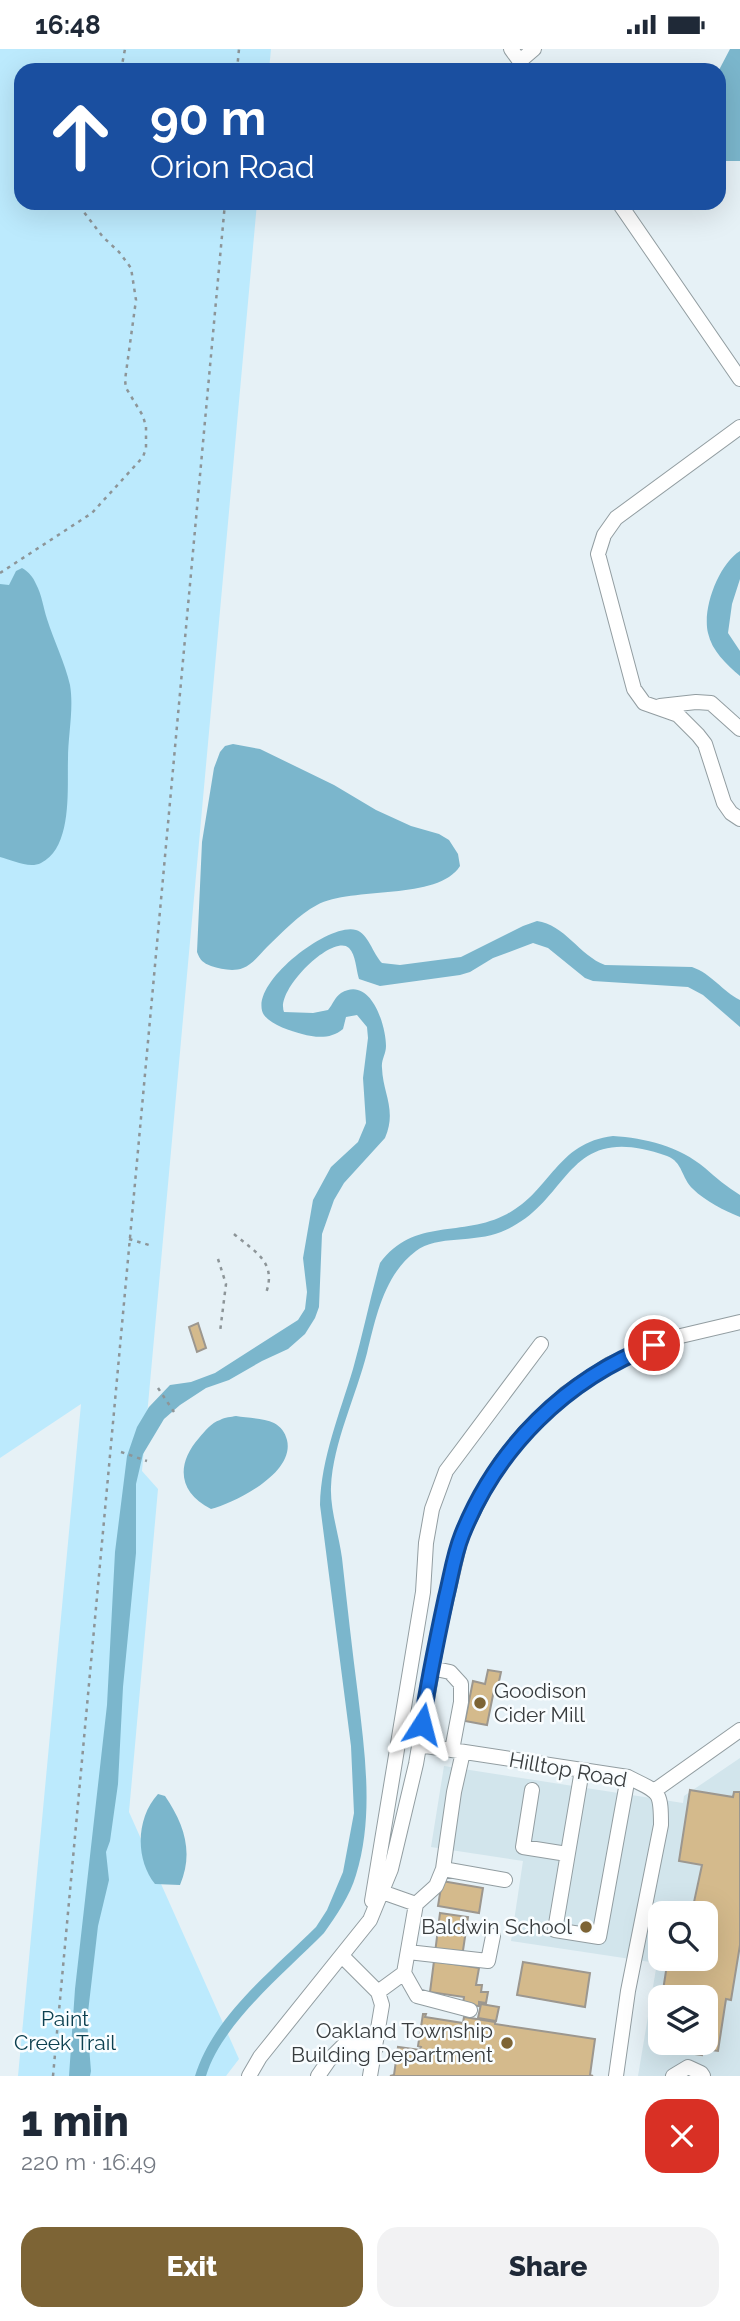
<!DOCTYPE html>
<html lang="en">
<head>
<meta charset="utf-8">
<style>
  body { margin:0; font-family:Raleway,sans-serif; background:#f2f2f3; color:#1f2937; height:100vh; display:flex; flex-direction:column; font-size:26px; white-space:nowrap }
  * { box-sizing:border-box; margin:0 }
  p { font-size:23px; color:#747a83 }
  .icon { flex:none; width:38px; height:38px; fill:none; stroke:currentColor; stroke-width:2; stroke-linecap:round; stroke-linejoin:round }
  .map { position:relative; height:2027px; overflow:hidden }
  .sheet { display:flex; flex-direction:column; background:#fff; flex:1 }
  .sheet>* { flex:none }
  .banner { position:absolute; left:14px; top:14px; width:712px; height:147px; border-radius:21px; box-shadow:0 7px 28px #0002; background:#1a4fa0; color:#fff; overflow:hidden }
  .tools { position:absolute; left:648px; top:1852px; display:grid; gap:14px }
  .tools a { display:grid; place-items:center; width:70px; height:70px; border-radius:14px; background:#fff; box-shadow:0 7px 28px #0002; font-size:35px }
  .pin { position:absolute; display:grid; place-items:center; width:60px; height:60px; color:#fff; margin:-30px; border:4px solid #fff; border-radius:50%; box-shadow:0 2px 7px #0007 }
  .me { position:absolute; width:77px; margin:-38px; rotate:9deg; stroke-linejoin:round; filter:drop-shadow(0 0 5px #0008) }
  .turn { display:flex; align-items:center; gap:24px; height:147px; padding:0 21px; font-size:32px }
  .turn .icon { width:91px; height:91px; stroke-width:2.5 }
  .turn b { display:block; font-size:49px; line-height:60px }
  .round { display:grid; place-items:center; flex:none; width:74px; height:74px; border-radius:21px; background:#f2f2f3 }
  .summary { display:flex; align-items:center; justify-content:space-between; height:119px; padding:0 21px }
  h1 { font-size:42px; font-weight:800; line-height:52px }
  .action { display:flex; gap:14px; margin-top:auto; padding:14px 21px }
  .action a { flex:1; height:80px; border-radius:21px; background:#7d6435; color:#fff; font-size:28px; font-weight:800; line-height:80px; text-align:center }
  .action a+a { background:#f2f2f3; color:#1f2937 }
  .status { display:flex; justify-content:space-between; align-items:center; height:49px; padding:0 35px; background:#fff; direction:ltr }
  .status svg { height:19px; fill:currentColor }
  .map>svg:first-child { display:block }
  .built { fill:#d2e5ec; fill-rule:evenodd }
  .green { fill:#bceafd }
  .water { fill:#7bb6cc }
  .building { fill:#d4ba8c; stroke:#9c978f; stroke-width:2 }
  .lines { fill:none; stroke-linecap:round; stroke-linejoin:round }
  .minor-casing { stroke:#929da1; stroke-width:16 }
  .path { stroke:#8d9598; stroke-width:2.5; stroke-dasharray:3.5 5; stroke-linecap:butt }
  .minor { stroke:#fff; stroke-width:14 }
  .route-casing { stroke:#114b97; stroke-width:18 }
  .route { stroke:#1a73e8; stroke-width:12 }
  .poi-dot { fill:#7d6435; stroke:#f9fdff; stroke-width:2.5 }
  .labels { text-anchor:middle; stroke-width:5; stroke-linejoin:round; paint-order:stroke }
  .poi-label { font-size:21px; fill:#383c3e; stroke:#f9fdff; text-anchor:end }
  .street-label { font-size:21px; fill:#383c3e; stroke:#f9fdff }
  .park-label { font-size:21px; fill:#0c4050; stroke:#f9fdff }
</style>
</head>
<body>
<div class="status"><b>16:48</b><svg viewBox="0 0 49 12"><path d="M0 12V9h3v3zM5 12V6h3v6zM10 12V3h3v9zM15 12V0h3v12zM26 1h20v11H26zM47 4h2v5h-2z"/></svg></div>
<div class="map">
<svg width="740" height="2027" viewBox="0 0 740 2027">
  <rect width="100%" height="100%" fill="#e6f1f6"/>
  <path class="built" d="M740,1709V2027H638L657,1914L511,1892L523,1812L431,1798L444,1717L683,1754L684,1747ZM660,1864H705V1909H660ZM660,1948H705V1993H660Z"/>
  <path class="green" d="M0,0H271L269,21H21V154H257L142,1422L158,1440L129,1763L239,2010L226,2027H18L81,1355L0,1409Z"/>
  <path class="water" d="M730,0H740V112H725L719,108V21Z
    M740,502V530L732,555L728,584L740,602V627C726,615 712,602 708,584C702,559 719,515 740,502Z
    M22,519C29,523 33,528 36,535C42,546 43,558 47,570C54,592 65,614 70,636C74,660 68,686 68,710C67,739 73,798 41,814C29,820 12,811 0,808V535L9,536L16,522Z
    M233,695L260,700L334,736L376,761L411,777L439,785L449,791L458,805L460,817C438,852 352,837 317,856C298,866 283,883 267,898C260,905 252,916 243,919C233,923 221,920 211,917C203,914 200,911 197,903L202,793L214,719L220,703L225,697Z
    M537,872C564,875 580,907 605,916L692,918C712,925 722,942 740,951V978L703,946L688,938L593,932L585,929L548,899L533,894L493,909L470,923L460,926L380,937L359,930C356,921 356,906 349,899C333,884 275,941 284,963L313,964L328,961C333,955 335,948 341,944C371,926 386,977 386,997C386,1005 381,1011 382,1019C383,1045 397,1061 385,1089L344,1134L334,1151L322,1185L319,1258L315,1269L305,1285L288,1300L262,1312L229,1331L206,1339L180,1356L164,1370L143,1405L136,1435V1504L123,1638L118,1735L110,1792L106,1803L109,1831L98,1877L87,1972L91,2022L90,2027H69L75,1940L107,1656L115,1503L127,1407L137,1378L149,1358L170,1336L191,1333L215,1324L298,1271L305,1260L307,1243L303,1209L313,1151L331,1118L358,1093L366,1074L363,1029L368,989L367,978L357,966L346,968L343,980C331,990 317,989 302,985C291,982 271,976 264,966C246,937 328,873 356,881C368,884 373,905 382,914L400,916L461,908L523,877Z
    M613,1087C645,1089 679,1097 705,1119C716,1129 727,1138 740,1146V1168C725,1162 705,1152 693,1140C681,1129 683,1113 667,1107C562,1070 573,1155 501,1183C475,1194 437,1186 416,1202C384,1226 376,1268 367,1304C356,1347 333,1394 331,1438C330,1460 339,1486 342,1509C347,1554 352,1600 358,1646C365,1705 374,1768 356,1826C350,1847 336,1867 324,1884C286,1923 222,1974 206,2027H195C214,1966 272,1922 316,1878L327,1861L343,1823L354,1764L351,1697L320,1456C321,1409 340,1364 353,1320C363,1285 370,1249 380,1214C414,1168 462,1189 507,1165C551,1142 556,1094 613,1087Z
    M236,1367C247,1369 264,1369 274,1374C281,1378 285,1383 287,1391C295,1424 236,1453 211,1460C178,1443 176,1415 199,1389C205,1382 211,1374 220,1371C225,1368 231,1368 236,1367Z
    M158,1745L165,1747C184,1775 194,1803 180,1836L155,1835C135,1810 136,1769 158,1745Z"/>
  <path class="building" d="M198,1274L206,1299L197,1303L189,1278Z
    M488,1621L501,1623L498,1637L495,1636L487,1676L465,1672L473,1632L485,1635Z
    M690,1741L733,1748L734,1743H740V1896L731,1951L726,1950L718,2002L703,2000L702,2006L654,1999L660,1959V1993H705V1948H662L668,1909H705V1864H695L697,1854L694,1853L702,1816L679,1812Z
    M442,1832L483,1839L479,1864L438,1857Z
    M440,1864L468,1868L462,1908L435,1904Z
    M434,1912L479,1919L476,1936H482L481,1943H488L486,1954L479,1953V1957L463,1955L464,1948L430,1943Z
    M523,1913L590,1924L585,1958L517,1946Z
    M481,1955L499,1958L496,1972L478,1969Z
    M423,1965H426L425,1968L463,1974L464,1968L495,1973V1975L595,1990L590,2026L593,2027H390L394,2026L398,1998L420,2001L421,1998L418,1997Z"/>
  <g class="lines">
    <g class="minor-casing">
      <path id="minor" d="M511,0L526,21
        M520,12L534,0
        M619,154L740,330
        M740,378L616,469L604,486L598,505L634,640L644,654L678,666L698,686L705,695L724,754L731,764L740,770
        M660,657L696,653L711,654L740,680
        M431,1619L450,1623L461,1635V1653L452,1701
        M419,1696L628,1728C659,1744 661,1740 661,1776L628,1942L616,2027
        M582,1721L555,1881L599,1888L628,1728
        M532,1741L523,1798L567,1805
        M654,1742L740,1681
        M443,1820L505,1831
        M382,1843L416,1855
        M372,1852L423,1543L426,1494L432,1460L446,1422L541,1295
        M408,1903L488,1912L493,1887
        M342,1907L378,1943L382,1956L370,2027
        M404,1924L417,1947L470,1961
        M378,1943L404,1924L416,1855L436,1837L443,1820L454,1743L463,1703
        M249,2027L260,2008L370,1871L391,1820L416,1715L438,1587L461,1488L483,1443L503,1410L524,1384L565,1345L610,1315L668,1290L740,1273
        M318,2027L329,2011L346,1994L376,1999
        M673,2027L688,2018L701,2024L703,2027"/>
    </g>
    <path class="path" d="M121,21L125,0
      M237,21L239,0
      M0,524L92,464L143,408L146,399V378L143,367L126,339L125,331L136,251L131,219L119,203L103,188L77,154
      M234,1185C255,1203 277,1213 266,1244
      M129,1190L149,1196
      M218,1210L226,1235L220,1283
      M158,1339L174,1363
      M121,1403L147,1412
      M53,2027L225,154"/>
    <use href="#minor" class="minor"/>
  </g>
  <g class="lines">
    <g class="route-casing">
      <path id="route" d="M422,1675C428,1632 437,1590 446,1548C451,1528 454,1506 462,1486C497,1398 566,1330 654,1296"/>
    </g>
    <use href="#route" class="route"/>
  </g>
  <g class="poi-dot">
    <circle cx="480" cy="1654" r="7"/>
    <circle cx="586" cy="1878" r="7"/>
    <circle cx="507" cy="1994" r="7"/>
  </g>
  <g class="labels">
    <g class="poi-label">
      <text x="494" y="1649" text-anchor="start">Goodison<tspan x="494" dy="24">Cider Mill</tspan></text>
      <text x="572" y="1885">Baldwin School</text>
      <text x="493" y="1989">Oakland Township<tspan x="493" dy="24">Building Department</tspan></text>
    </g>
    <g class="street-label">
      <text transform="translate(568 1721) rotate(10)" y="7">Hilltop Road</text>
    </g>
    <g class="park-label">
      <text x="65" y="1977">Paint<tspan x="65" dy="24">Creek Trail</tspan></text>
    </g>
  </g>
</svg>
<div class="tools">
<a><svg class="icon" aria-label="search" viewBox="0 0 24 24"><circle cx="10" cy="10" r="6"/><path d="M15 15l6 6"/></svg></a>
<a><svg class="icon" aria-label="layers" viewBox="0 0 24 24"><path d="M12 4l9 5-9 5-9-5zM3 14l9 5 9-5"/></svg></a>
</div>
<div class="pin" style="left:654px;top:1296px;background:#d93025"><svg class="icon" aria-label="arrive" viewBox="0 0 24 24"><path d="M6 21V4h12l-3 4 3 4H6"/></svg></div>
<svg class="me" style="left:422px;top:1675px" viewBox="-20 -20 40 40"><path d="M0-17L14 15 0 8-14 15z" fill="#1a73e8" stroke="#fff" stroke-width="4"/></svg>
<div class="banner">
<div class="turn"><svg class="icon" aria-label="ahead" viewBox="0 0 24 24"><path d="M12 20V5M6 11l6-6 6 6"/></svg><div><b>90 m</b>Orion Road</div></div>
</div>
</div>
<section class="sheet">
<div class="summary"><div><h1>1 min</h1><p>220 m · 16:49</p></div><a class="round" style="background:#d93025;color:#fff"><svg class="icon" aria-label="close" viewBox="0 0 24 24"><path d="M6 6l12 12M18 6L6 18"/></svg></a></div>
<div class="action"><a>Exit</a><a>Share</a></div>
</section>
</body>
</html>
